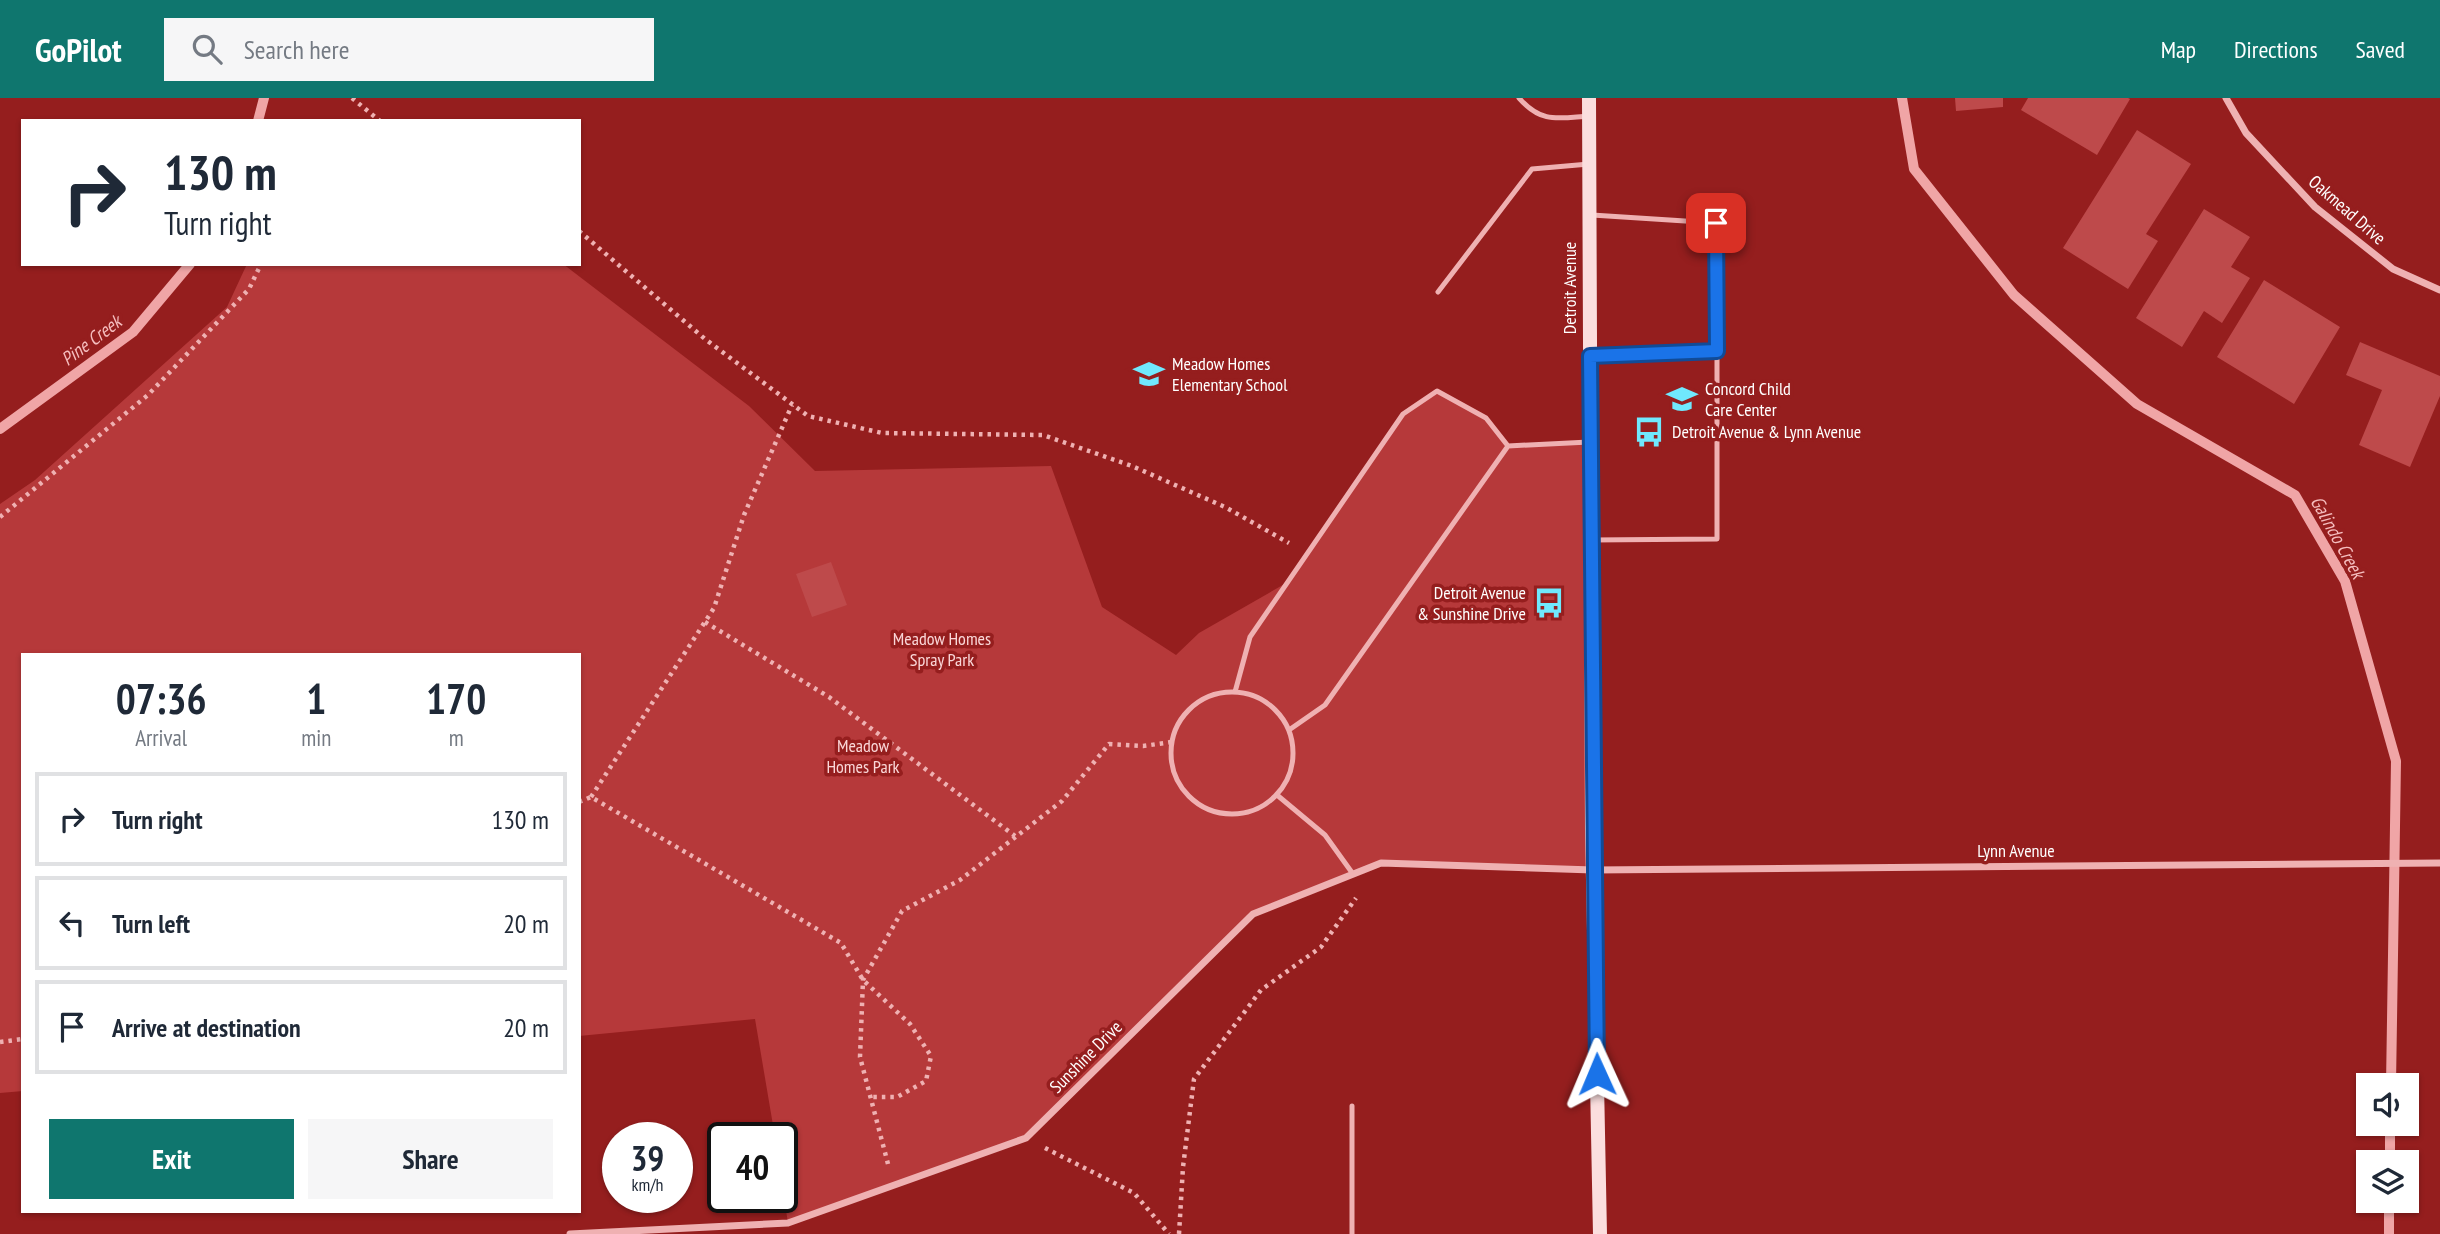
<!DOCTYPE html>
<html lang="en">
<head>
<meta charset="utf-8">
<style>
  body { margin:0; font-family:"PT Sans Narrow",sans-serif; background:#f6f6f7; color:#1f2937; height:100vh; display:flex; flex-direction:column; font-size:26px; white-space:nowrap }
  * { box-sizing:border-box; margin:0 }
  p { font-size:23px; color:#747a83 }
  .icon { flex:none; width:38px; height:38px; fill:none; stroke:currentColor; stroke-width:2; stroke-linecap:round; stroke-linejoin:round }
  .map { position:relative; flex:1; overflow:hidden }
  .drawer { position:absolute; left:21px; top:555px; width:560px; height:560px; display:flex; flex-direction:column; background:#fff; border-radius:0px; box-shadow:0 2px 5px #0004 }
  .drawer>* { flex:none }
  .guide { position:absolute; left:21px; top:21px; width:560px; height:147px; border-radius:0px; box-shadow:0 2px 5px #0004; background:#fff; color:#1f2937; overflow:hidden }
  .fabs { position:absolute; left:2356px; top:975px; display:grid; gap:14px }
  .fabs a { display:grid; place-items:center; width:63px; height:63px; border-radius:0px; background:#fff; box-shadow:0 2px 5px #0004; font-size:35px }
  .speed { position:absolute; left:602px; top:1024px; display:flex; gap:14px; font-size:35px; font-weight:700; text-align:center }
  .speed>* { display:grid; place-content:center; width:91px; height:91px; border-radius:50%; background:#fff; box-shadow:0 2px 5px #0004; line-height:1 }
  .speed small { font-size:18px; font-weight:400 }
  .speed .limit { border:4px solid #111; border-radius:10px; background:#fff; color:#111 }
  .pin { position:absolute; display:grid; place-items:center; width:60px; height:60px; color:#fff; margin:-30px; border-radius:14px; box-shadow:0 4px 10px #0006 }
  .me { position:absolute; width:77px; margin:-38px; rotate:359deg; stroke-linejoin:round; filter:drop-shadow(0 0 5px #0008) }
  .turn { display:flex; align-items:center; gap:24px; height:147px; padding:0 28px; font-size:32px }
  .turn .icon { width:91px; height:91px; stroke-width:2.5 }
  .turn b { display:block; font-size:49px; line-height:60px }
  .eta { display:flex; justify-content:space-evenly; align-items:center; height:119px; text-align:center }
  .eta b { font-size:42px; font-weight:700; line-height:49px }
  .button { display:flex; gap:14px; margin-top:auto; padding:14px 28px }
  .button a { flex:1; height:80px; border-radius:0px; background:#0f766e; color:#fff; font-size:28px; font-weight:700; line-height:80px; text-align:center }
  .button a+a { background:#f6f6f7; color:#1f2937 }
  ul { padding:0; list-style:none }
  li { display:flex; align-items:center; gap:21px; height:94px; margin:0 14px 10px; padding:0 14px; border:4px solid #e0e1e3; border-radius:0px }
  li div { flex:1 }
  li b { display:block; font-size:26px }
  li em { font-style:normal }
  header { display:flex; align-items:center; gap:42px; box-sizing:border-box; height:98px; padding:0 35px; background:#0f766e; color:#fff }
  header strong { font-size:33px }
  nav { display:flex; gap:38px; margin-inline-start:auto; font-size:24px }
  .search { width:490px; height:63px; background:#f6f6f7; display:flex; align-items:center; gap:18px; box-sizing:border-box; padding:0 24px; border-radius:0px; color:#747a83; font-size:26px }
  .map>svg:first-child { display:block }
  .green { fill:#b6393a }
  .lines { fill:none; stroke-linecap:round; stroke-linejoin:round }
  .stream { stroke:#f0a5a6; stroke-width:10 }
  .building { fill:#be4a4b }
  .path { stroke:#efb1b2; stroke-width:4.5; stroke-dasharray:3.5 5; stroke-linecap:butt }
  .lane { stroke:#efb1b2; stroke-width:5 }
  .street { stroke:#efb1b2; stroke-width:7 }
  .secondary { stroke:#fbdede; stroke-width:14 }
  .route-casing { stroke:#114b97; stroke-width:18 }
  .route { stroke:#1a73e8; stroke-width:12 }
  .labels { text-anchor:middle; stroke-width:7; stroke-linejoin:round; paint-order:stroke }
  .street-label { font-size:18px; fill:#fff; stroke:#951e1e }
  .poi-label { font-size:18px; fill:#fff; stroke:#951e1e; text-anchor:start }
  .park-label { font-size:18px; fill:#fad7d8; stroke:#951e1e }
  .water-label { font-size:19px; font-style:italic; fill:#f5bdbe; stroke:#951e1e }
</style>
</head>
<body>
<header>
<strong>GoPilot</strong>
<div class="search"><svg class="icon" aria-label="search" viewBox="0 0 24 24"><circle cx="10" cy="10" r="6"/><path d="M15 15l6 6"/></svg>Search here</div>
<nav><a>Map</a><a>Directions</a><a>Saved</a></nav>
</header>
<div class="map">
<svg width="2440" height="1136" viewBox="0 0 2440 1136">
  <rect width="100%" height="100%" fill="#951e1e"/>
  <path class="green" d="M247,166H563L749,308L815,373L1051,368L1102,509L1176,557L1199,535L1288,484L1403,316L1437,293L1486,320L1509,346L1590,344L1593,772L1381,765L1253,816L1026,1040L788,1125L782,1087V1040L775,1039L755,921L579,938V556H23V993L0,995V406L35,382L227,209Z"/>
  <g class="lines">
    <path class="stream" d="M1902,0L1914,71L2014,197L2137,306L2295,397L2345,483L2396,663L2391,987
      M258,23L264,0
      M0,331L133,234L190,166
      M2390,1064V1026
      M2389,1136V1102"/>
  </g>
  <path class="building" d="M1955,0H2003V9L1956,13Z
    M2028,0H2128L2130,1L2097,57L2021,12Z
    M2137,32L2191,66L2146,136L2158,143L2128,191L2063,150Z
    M2204,111L2250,139L2231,169L2250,180L2222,225L2204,213L2182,249L2136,220Z
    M2264,182L2340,229L2294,306L2217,259Z
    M2360,244L2440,278V298L2410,369L2359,347L2382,292L2346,277Z
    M831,464L847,507L812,519L796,476Z"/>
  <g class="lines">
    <path class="path" d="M352,0L380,23
      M579,133L705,241L808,318L882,335L1043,337L1132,368L1225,409L1289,445
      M0,419L148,297L249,191L261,166
      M705,524L829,599L1015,738
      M591,699L714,510L744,417L792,307
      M579,704L591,699L841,845L863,882L910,926L931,958L926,983L897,999H871
      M0,944L23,941
      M1045,1050L1134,1095L1169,1136
      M888,1066L860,959L863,882L902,813L960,782L1062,703L1109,646L1143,648L1172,644
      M1179,1136L1183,1069L1194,981L1261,892L1321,849L1356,800"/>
    <path class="lane" d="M1519,0C1542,26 1558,20 1589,18
      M1592,117L1716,125L1717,253
      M1438,194L1532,71L1589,66
      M1508,348L1589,344
      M1591,442L1717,441V253L1593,258
      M1235,594L1250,539L1403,316L1437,293L1486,320L1508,348
      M1171 655a61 61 0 1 1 122 0a61 61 0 1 1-122 0Z
      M1289,632L1325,607L1508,348
      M1277,697L1325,737L1353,776
      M1352,1136V1008"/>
    <path class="street" d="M2226,0L2246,35L2315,109L2393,171L2440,192
      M570,1136L788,1125L1026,1040L1253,816L1381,765L1593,772L2440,765"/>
    <path class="secondary" d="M1589,0L1592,731L1600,1136"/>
  </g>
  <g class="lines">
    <g class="route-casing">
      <path id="route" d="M1597,976L1590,258L1717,253L1716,125"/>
    </g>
    <use href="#route" class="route"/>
  </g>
  <defs>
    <g id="school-bare" transform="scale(2.415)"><path d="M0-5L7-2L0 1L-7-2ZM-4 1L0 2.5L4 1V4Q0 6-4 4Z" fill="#70e8fd" stroke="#951e1e" stroke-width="2.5" paint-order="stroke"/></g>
    <g id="bus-bare" transform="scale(2.415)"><path d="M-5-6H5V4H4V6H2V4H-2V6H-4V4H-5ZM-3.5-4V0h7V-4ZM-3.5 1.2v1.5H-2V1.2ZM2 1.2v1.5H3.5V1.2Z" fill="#70e8fd" stroke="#951e1e" stroke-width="2.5" paint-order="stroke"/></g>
  </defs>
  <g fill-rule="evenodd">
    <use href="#school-bare" x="1149" y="276"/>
    <use href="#school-bare" x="1682" y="301"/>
    <use href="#bus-bare" x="1649" y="334"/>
    <use href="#bus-bare" x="1549" y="505"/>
  </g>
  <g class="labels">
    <g class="street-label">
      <text transform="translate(2347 112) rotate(41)" y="6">Oakmead Drive</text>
      <text transform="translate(1570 190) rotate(-90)" y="6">Detroit Avenue</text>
      <text x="2016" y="759">Lynn Avenue</text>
      <text transform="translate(1086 959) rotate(-45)" y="6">Sunshine Drive</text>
    </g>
    <g class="poi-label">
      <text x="1172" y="272">Meadow Homes<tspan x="1172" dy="21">Elementary School</tspan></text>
      <text x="1705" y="297">Concord Child<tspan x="1705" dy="21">Care Center</tspan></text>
      <text x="1672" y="340">Detroit Avenue &amp; Lynn Avenue</text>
      <text x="1526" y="501" text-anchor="end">Detroit Avenue<tspan x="1526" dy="21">&amp; Sunshine Drive</tspan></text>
    </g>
    <g class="park-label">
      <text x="942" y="547">Meadow Homes<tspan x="942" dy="21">Spray Park</tspan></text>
      <text x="863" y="654">Meadow<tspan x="863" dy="21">Homes Park</tspan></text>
    </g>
    <g class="water-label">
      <text transform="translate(91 242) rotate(-37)" y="7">Pine Creek</text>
      <text transform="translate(2338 439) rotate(61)" y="7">Galindo Creek</text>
    </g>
  </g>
</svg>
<div class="fabs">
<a><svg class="icon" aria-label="sound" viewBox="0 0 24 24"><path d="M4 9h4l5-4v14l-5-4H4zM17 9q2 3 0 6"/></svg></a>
<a><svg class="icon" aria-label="layers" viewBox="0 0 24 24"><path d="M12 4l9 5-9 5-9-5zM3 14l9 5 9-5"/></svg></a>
</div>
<div class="speed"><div>39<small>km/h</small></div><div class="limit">40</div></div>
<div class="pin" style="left:1716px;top:125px;background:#d93025"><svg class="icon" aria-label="arrive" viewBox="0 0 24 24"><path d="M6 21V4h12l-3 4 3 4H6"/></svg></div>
<svg class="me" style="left:1597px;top:976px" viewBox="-20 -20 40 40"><path d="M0-17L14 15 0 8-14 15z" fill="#1a73e8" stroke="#fff" stroke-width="4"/></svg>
<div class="guide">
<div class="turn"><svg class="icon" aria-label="right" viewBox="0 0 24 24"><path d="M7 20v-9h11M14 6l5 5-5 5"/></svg><div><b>130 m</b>Turn right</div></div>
</div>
<section class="drawer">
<div class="eta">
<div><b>07:36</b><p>Arrival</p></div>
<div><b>1</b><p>min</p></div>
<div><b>170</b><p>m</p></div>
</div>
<ul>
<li><svg class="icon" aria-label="right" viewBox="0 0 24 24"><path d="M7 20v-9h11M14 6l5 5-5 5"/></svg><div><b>Turn right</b></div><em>130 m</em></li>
<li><svg class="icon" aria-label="left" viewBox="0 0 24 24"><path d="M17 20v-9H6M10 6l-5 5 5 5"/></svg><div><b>Turn left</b></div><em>20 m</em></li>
<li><svg class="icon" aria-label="arrive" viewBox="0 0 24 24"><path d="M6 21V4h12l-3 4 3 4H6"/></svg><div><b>Arrive at destination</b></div><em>20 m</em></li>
</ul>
<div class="button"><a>Exit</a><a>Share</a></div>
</section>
</div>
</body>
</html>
